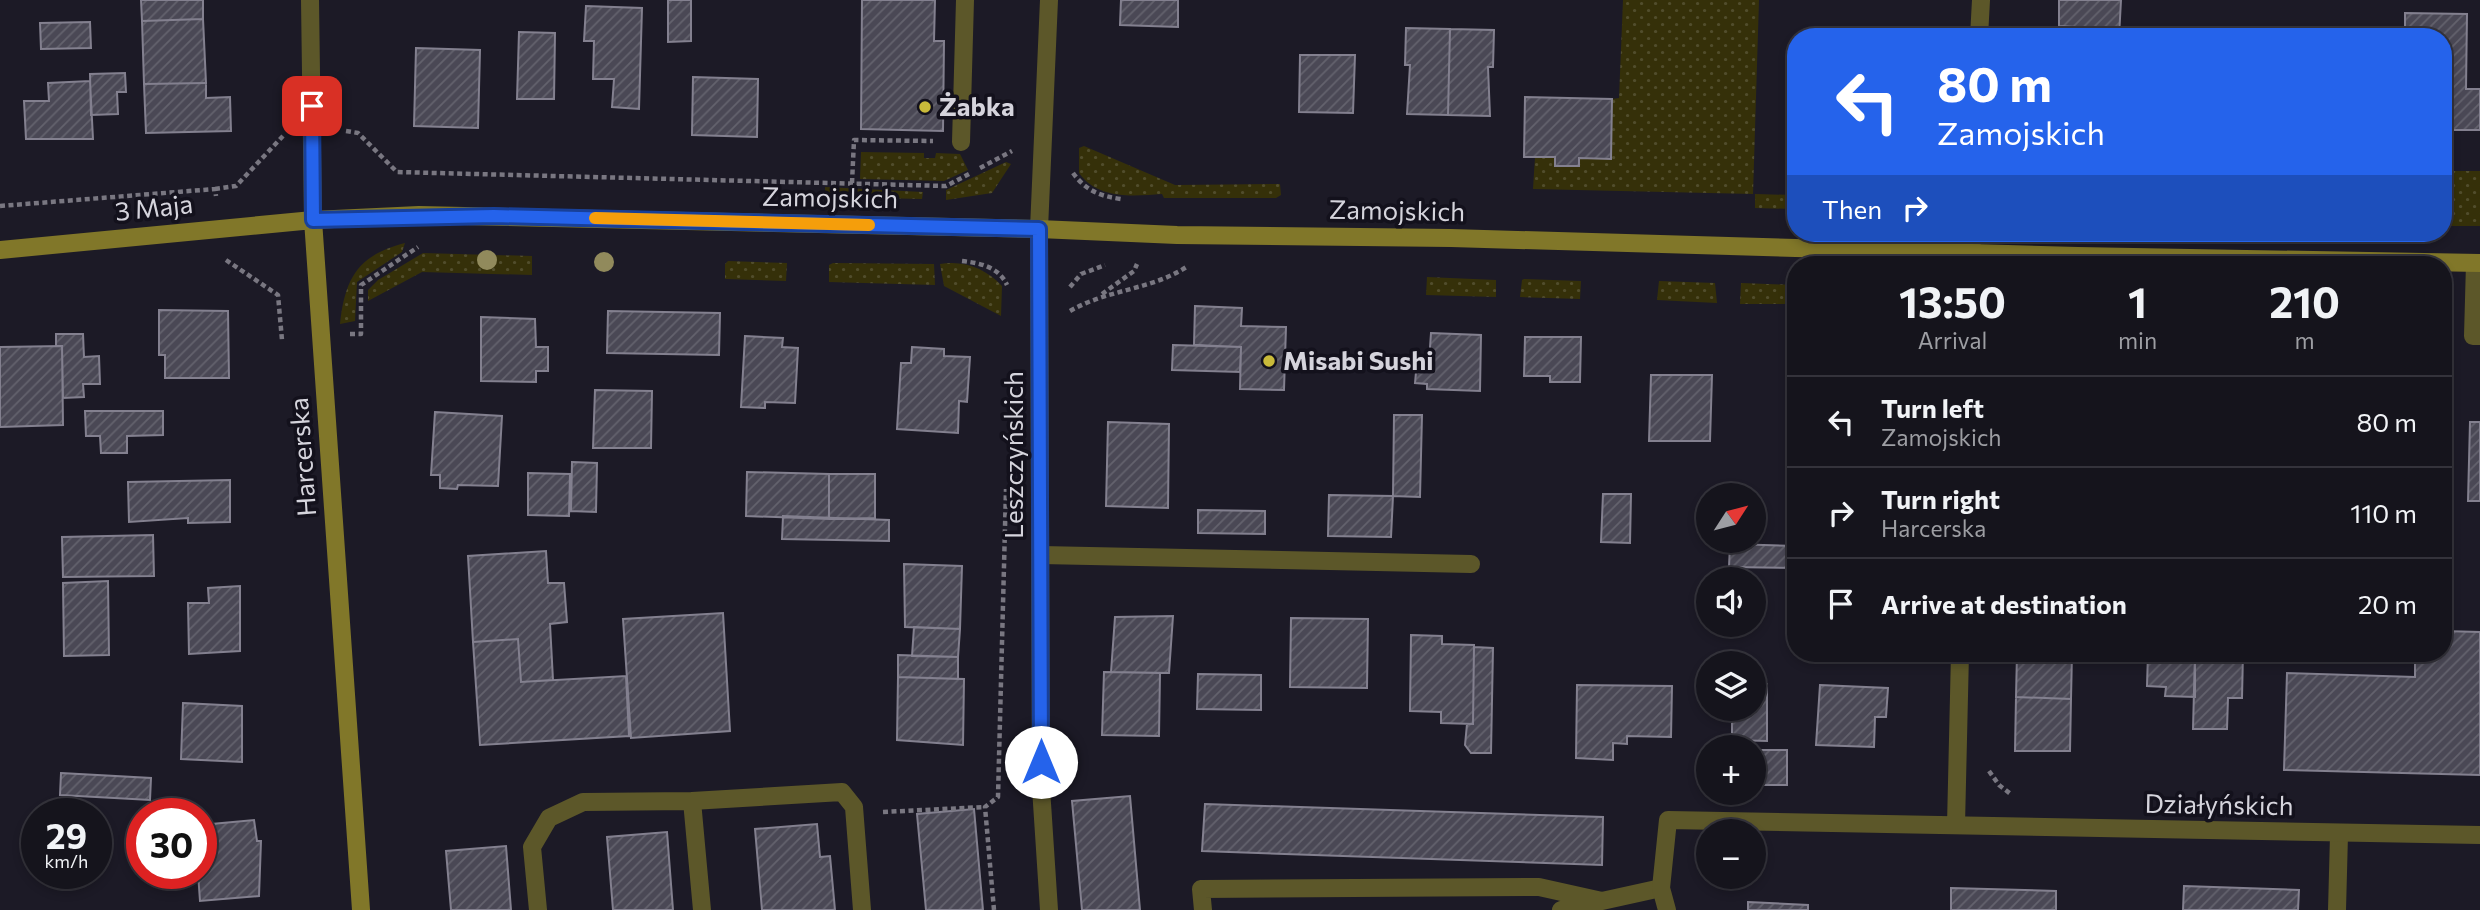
<!DOCTYPE html>
<html lang="en">
<head>
<meta charset="utf-8">
<style>
  body { margin:0; font-family:Commissioner,sans-serif; background:#222129; color:#f1f3f6; height:100vh; display:flex; flex-direction:column; font-size:26px; white-space:nowrap }
  * { box-sizing:border-box; margin:0 }
  p { font-size:23px; color:#9d9ea3 }
  .icon { flex:none; width:38px; height:38px; fill:none; stroke:currentColor; stroke-width:2; stroke-linecap:round; stroke-linejoin:round }
  .map { position:relative; flex:1; overflow:hidden }
  .drawer { position:absolute; left:1787px; top:256px; width:665px; height:406px; display:flex; flex-direction:column; background:#15141c; border-radius:28px; box-shadow:0 4px 10px #0003,0 0 0 2px #34333b }
  .drawer>* { flex:none }
  .hud { position:absolute; left:1787px; top:28px; width:665px; height:214px; border-radius:28px; box-shadow:0 4px 10px #0003,0 0 0 2px #34333b; background:#2563eb; color:#fff; overflow:hidden }
  .needle { width:46px; rotate:54deg }
  .buttons { position:absolute; left:1696px; top:483px; display:grid; gap:14px }
  .buttons a { display:grid; place-items:center; width:70px; height:70px; border-radius:50%; background:#15141c; box-shadow:0 4px 10px #0003,0 0 0 2px #34333b; font-size:35px }
  .speed { position:absolute; left:21px; top:798px; display:flex; gap:14px; font-size:35px; font-weight:700; text-align:center }
  .speed>* { display:grid; place-content:center; width:91px; height:91px; border-radius:50%; background:#15141c; box-shadow:0 4px 10px #0003,0 0 0 2px #34333b; line-height:1 }
  .speed small { font-size:18px; font-weight:400 }
  .speed .limit { border:10px solid #d22; background:#fff; color:#111 }
  .pin { position:absolute; display:grid; place-items:center; width:60px; height:60px; color:#fff; margin:-30px; border-radius:14px; box-shadow:0 4px 10px #0006 }
  .me { position:absolute; width:77px; margin:-38px; rotate:0deg; stroke-linejoin:round; filter:drop-shadow(0 0 5px #0008) }
  .turn { display:flex; align-items:center; gap:24px; height:147px; padding:0 35px; font-size:32px }
  .turn .icon { width:91px; height:91px; stroke-width:2.5 }
  .turn b { display:block; font-size:49px; line-height:60px }
  .then { display:flex; align-items:center; height:66px; padding:0 35px; background:#0003; gap:14px; font-size:26px }
  .eta { display:flex; justify-content:space-evenly; align-items:center; height:119px; text-align:center }
  .eta b { font-size:42px; font-weight:700; line-height:49px }
  ul { padding:0; list-style:none }
  li { display:flex; align-items:center; gap:21px; height:91px; padding:0 35px; border-top:2px solid #34333b }
  li div { flex:1 }
  li b { display:block; font-size:26px }
  li em { font-style:normal }
  .map>svg:first-child { display:block }
  .green { fill:url(#green-dots) }
  .building { fill:url(#building-hatch); stroke:#83808f; stroke-width:2 }
  .lines { fill:none; stroke-linecap:round; stroke-linejoin:round }
  .path { stroke:#797781; stroke-width:4.5; stroke-dasharray:5 3.5; stroke-linecap:butt }
  .lane { stroke:#5c5729; stroke-width:18 }
  .street { stroke:#5c5729; stroke-width:18 }
  .secondary { stroke:#817729; stroke-width:18 }
  .tree { fill:#918a5c }
  .route-casing { stroke:#184099; stroke-width:18 }
  .route { stroke:#2563eb; stroke-width:12 }
  .slow { stroke:#f59e0b; stroke-width:12 }
  .poi-dot { fill:#c9ba3a; stroke:#13111c; stroke-width:2.5 }
  .labels { text-anchor:middle; stroke-width:7; stroke-linejoin:round; paint-order:stroke }
  .poi-label { font-size:26px; font-weight:bold; fill:#d5d4dc; stroke:#13111c; text-anchor:start }
  .street-label { font-size:26px; fill:#d5d4dc; stroke:#13111c }
</style>
</head>
<body>
<div class="map">
<svg width="2480" height="910" viewBox="0 0 2480 910">
  <defs>
    <pattern id="green-dots" width="8" height="8" patternUnits="userSpaceOnUse" patternTransform="scale(1.75)"><rect width="8" height="8" fill="#353009"/><path d="M2 2h.1M6 6h.1" fill="none" stroke="#514d2c" stroke-width="1.8" stroke-linecap="round"/></pattern>
    <pattern id="building-hatch" width="6" height="6" patternUnits="userSpaceOnUse" patternTransform="scale(1.75)"><rect width="6" height="6" fill="#4a4855"/><path d="M-1 1l2-2M0 6l6-6M5 7l2-2" fill="none" stroke="#63626d"/></pattern>
  </defs>
  <rect width="100%" height="100%" fill="#1c1a26"/>
  <path class="green" d="M1623,0H1759L1753,194L1533,189L1535,157H1555L1556,166H1579V158L1610,159L1612,99L1619,98Z
    M1084,146L1175,185L1280,184L1281,195L1276,198H1164L1162,194C1134,196 1098,200 1079,173V148Z
    M861,152L924,153V158H935L936,153L960,154L968,170L944,181L860,179Z
    M1006,162L1011,164L992,193L946,200V190Z
    M2443,171H2480V226H2443Z
    M825,187L923,192L922,199L834,197L825,194Z
    M1755,194L1795,195V209L1755,208Z
    M405,243L402,252L357,282L355,321L340,324C345,278 358,255 405,243Z
    M423,253L532,256V275L422,272L368,301V290L378,280Z
    M728,261L787,263L786,281L725,279V264Z
    M833,263L934,264L935,285L829,282V265Z
    M940,264C965,260 986,269 1002,286L1001,316L944,286Z
    M1427,277L1496,280V297L1426,295Z
    M1524,279L1581,281L1580,299L1520,297L1522,280Z
    M1659,281L1715,283L1717,303L1657,300Z
    M1741,283L1795,285V304H1740Z"/>
  <path class="building" d="M141,0H203V19L142,21Z
    M668,0H691V41L668,42Z
    M862,0H935L934,41H944L943,131L861,129Z
    M1121,0H1178V27L1120,25Z
    M2059,0H2121L2119,37H2075V27L2059,26Z
    M586,6L642,8L639,109L612,107L614,79H593L594,41H584Z
    M2405,13L2467,14L2466,89H2480V130H2443V37H2405Z
    M203,19L206,83L144,84L142,21Z
    M90,22L91,48L41,49L40,23Z
    M1406,28L1450,29L1448,115L1407,114L1410,65H1405Z
    M1450,29L1494,30L1493,67H1488L1490,116L1448,115Z
    M519,32L555,33L554,99H517Z
    M416,48L480,50L478,128L414,126Z
    M1300,55H1355L1353,113L1299,112Z
    M125,73L126,92H117L118,114L91,115L90,74Z
    M693,77L758,79L757,137L692,135Z
    M90,81L93,139H26L24,101H49L48,83Z
    M206,83V98L230,97L231,131L146,133L144,84Z
    M1525,97L1612,99L1611,159L1579,158V166H1555V157H1524Z
    M1195,306L1242,308L1241,326L1286,327L1284,390L1240,389L1241,347L1194,345Z
    M159,310L228,311L229,378H165V355H159Z
    M608,311L720,313L719,355L607,353Z
    M481,317L535,319L536,347H548V371H536V382L481,381Z
    M1431,333L1481,335L1480,391L1427,389V384L1415,383L1417,361L1429,362Z
    M56,334H83L84,357L99,356L100,384H83L84,397L63,398L62,346H56Z
    M745,336L783,338L782,347L798,348L795,403L765,402V408L741,407Z
    M1525,337H1581L1580,382H1550V376H1524Z
    M1173,345L1241,347L1240,372L1172,370Z
    M62,346L63,425L0,427V347Z
    M912,347L944,349V356L970,357L967,402L959,401L958,433L897,429L901,363H911Z
    M1651,375H1712L1710,441H1649Z
    M595,390L652,391L651,448H593Z
    M85,411H163V435L127,436V453H101L100,436H86Z
    M435,412L502,416L498,486L458,485L457,489L440,488V475H431Z
    M1394,415H1422L1420,497L1393,496Z
    M1108,422L1169,424L1168,508L1106,506Z
    M2470,422H2480V501H2468Z
    M572,462L597,463L596,512L571,511Z
    M747,472L829,474V519L746,516Z
    M528,473L570,474L569,516L528,515Z
    M829,474H875V518L829,519Z
    M230,480V522L188,523V518L129,522L128,482Z
    M1603,494H1631L1630,543L1601,542Z
    M1329,495L1393,496L1391,537L1328,536Z
    M1198,510L1265,511V534L1198,533Z
    M783,516L889,520V541L782,539Z
    M153,535L154,576L63,577L62,537Z
    M1730,544L1796,546V568L1729,567Z
    M546,551L548,583H564L567,622L550,624L553,680L521,682L518,639L473,642L468,556Z
    M904,564L962,566L960,629L905,627Z
    M108,581L109,655L64,656L63,583Z
    M240,586V651L189,654L188,603H209L208,588Z
    M723,613L730,731L631,738L623,619Z
    M1173,616L1169,673L1111,672L1115,617Z
    M1291,618L1368,619L1367,688L1290,687Z
    M914,627L960,629L958,657L912,656Z
    M2443,631L2480,632V775L2284,770L2287,673L2415,677V653H2443Z
    M1411,635L1442,636V644L1474,645L1473,724L1441,723V712L1410,711Z
    M518,639L521,682L626,676L629,736L480,745L473,642Z
    M1474,647L1493,648L1491,753H1471L1465,745L1467,724H1473Z
    M2017,653H2072L2071,699L2016,697Z
    M2148,653H2195V697L2165,696L2166,687L2147,686Z
    M2195,653H2243L2242,698H2228L2227,729H2193Z
    M898,655L958,657V679L898,677Z
    M1104,672L1160,673L1159,736L1102,735Z
    M1198,674L1261,675V710L1197,709Z
    M898,677L964,679L963,745L897,740Z
    M1754,684H1767V741L1732,740V709H1754Z
    M1577,685L1672,686L1671,737L1627,736V744L1613,743V760L1576,758Z
    M1820,685L1888,688L1886,717H1875L1874,747L1816,745Z
    M2016,697L2071,699L2070,751H2015Z
    M183,703L242,706V762L181,759Z
    M1754,750H1787V785H1754Z
    M61,773L151,778L150,800L60,795Z
    M1130,796L1140,910H1082L1072,801Z
    M1205,804L1603,817L1602,865L1202,851Z
    M974,809L983,910H926L917,814Z
    M254,820L257,841H261L259,896L200,901L198,873H201V825Z
    M817,824L820,857L830,856L835,910H762L755,829Z
    M667,832L673,910H613L607,837Z
    M506,846L511,910H451L446,851Z
    M2184,886L2299,890L2298,910H2183Z
    M1951,888L2056,891V910H1951Z
    M1748,902L1808,905V910H1748Z"/>
  <g class="lines">
    <path class="path" d="M346,131L358,133L397,172L946,186L969,174
      M980,168L1012,151
      M1073,173C1086,191 1100,196 1121,199
      M852,183L854,140L933,141
      M215,189L236,186L283,136
      M0,206L215,189L216,196
      M226,260L278,295L282,340
      M962,261C980,263 999,267 1007,285
      M1070,287L1081,274L1105,265
      M1102,294L1134,271L1137,264
      M1070,311C1108,289 1152,290 1188,266
      M350,334H361V285L418,247
      M1989,771L1999,785L2012,795
      M883,812L985,807
      M994,910L985,807L998,797L1006,489"/>
    <path class="lane" d="M961,142L965,0
      M2475,263L2473,336H2480
      M1041,555L1471,564
      M692,801L702,910
      M538,910L532,847L549,818L583,802L692,801L842,792L854,807L862,910
      M1203,910L1201,889L1539,887L1602,901
      M1561,910L1661,888
      M2337,910L2339,835"/>
    <path class="street" d="M310,0L313,220
      M1049,0L1039,229L1041,788L1049,910
      M1979,37L1981,0
      M1971,264L1972,233
      M1956,825L1960,653
      M1667,910L1661,888L1668,820L2480,835"/>
    <path class="secondary" d="M313,220L361,910
      M0,250L313,220L419,215L1039,229L1177,235L1451,238L2078,256L2480,263"/>
  </g>
  <g class="tree">
    <circle cx="487" cy="260" r="10"/>
    <circle cx="604" cy="262" r="10"/>
  </g>
  <g class="lines">
    <g class="route-casing">
      <path id="route" d="M312,106L313,220L494,216L1039,229L1041,762"/>
    </g>
    <use href="#route" class="route"/>
    <path class="slow" d="M595,218L869,225"/>
  </g>
  <g class="poi-dot">
    <circle cx="925" cy="107" r="7"/>
    <circle cx="1269" cy="361" r="7"/>
  </g>
  <g class="labels">
    <g class="poi-label">
      <text x="939" y="116">Żabka</text>
      <text x="1283" y="370">Misabi Sushi</text>
    </g>
    <g class="street-label">
      <text transform="translate(830 198) rotate(1)" y="9">Zamojskich</text>
      <text transform="translate(154 208) rotate(-6)" y="9">3 Maja</text>
      <text transform="translate(1397 211) rotate(1)" y="9">Zamojskich</text>
      <text transform="translate(1014 455) rotate(-90)" y="9">Leszczyńskich</text>
      <text transform="translate(303 457) rotate(-94)" y="9">Harcerska</text>
      <text transform="translate(2219 805) rotate(1)" y="9">Działyńskich</text>
    </g>
  </g>
</svg>
<div class="buttons">
<a><svg class="needle" viewBox="-14 -14 28 28"><path d="M0-13l5 13h-10z" fill="#e53935"/><path d="M0 13l5-13h-10z" fill="#9d9ea3"/></svg></a>
<a><svg class="icon" aria-label="sound" viewBox="0 0 24 24"><path d="M4 9h4l5-4v14l-5-4H4zM17 9q2 3 0 6"/></svg></a>
<a><svg class="icon" aria-label="layers" viewBox="0 0 24 24"><path d="M12 4l9 5-9 5-9-5zM3 14l9 5 9-5"/></svg></a>
<a>+</a>
<a>−</a>
</div>
<div class="speed"><div>29<small>km/h</small></div><div class="limit">30</div></div>
<div class="pin" style="left:312px;top:106px;background:#d93025"><svg class="icon" aria-label="arrive" viewBox="0 0 24 24"><path d="M6 21V4h12l-3 4 3 4H6"/></svg></div>
<svg class="me" style="left:1041px;top:762px" viewBox="-20 -20 40 40"><circle r="19" fill="#fff"/><path d="M0-13L10 11 0 6-10 11z" fill="#2563eb"/></svg>
<div class="hud">
<div class="turn"><svg class="icon" aria-label="left" viewBox="0 0 24 24"><path d="M17 20v-9H6M10 6l-5 5 5 5"/></svg><div><b>80 m</b>Zamojskich</div></div>
<div class="then">Then<svg class="icon" aria-label="right" viewBox="0 0 24 24"><path d="M7 20v-9h11M14 6l5 5-5 5"/></svg></div>
</div>
<section class="drawer">
<div class="eta">
<div><b>13:50</b><p>Arrival</p></div>
<div><b>1</b><p>min</p></div>
<div><b>210</b><p>m</p></div>
</div>
<ul>
<li><svg class="icon" aria-label="left" viewBox="0 0 24 24"><path d="M17 20v-9H6M10 6l-5 5 5 5"/></svg><div><b>Turn left</b><p>Zamojskich</p></div><em>80 m</em></li>
<li><svg class="icon" aria-label="right" viewBox="0 0 24 24"><path d="M7 20v-9h11M14 6l5 5-5 5"/></svg><div><b>Turn right</b><p>Harcerska</p></div><em>110 m</em></li>
<li><svg class="icon" aria-label="arrive" viewBox="0 0 24 24"><path d="M6 21V4h12l-3 4 3 4H6"/></svg><div><b>Arrive at destination</b></div><em>20 m</em></li>
</ul>
</section>
</div>
</body>
</html>
